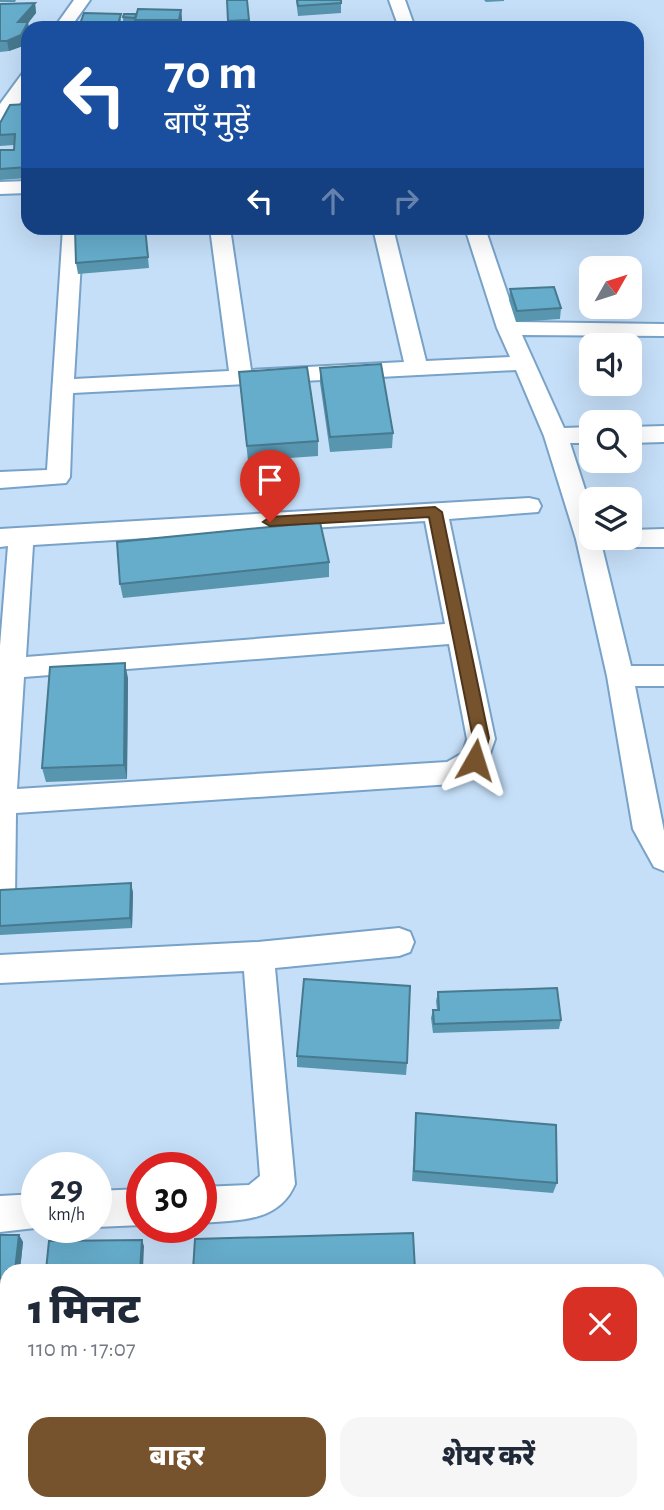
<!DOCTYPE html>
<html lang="hi">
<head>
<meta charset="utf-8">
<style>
  body { margin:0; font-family:"Alegreya Sans","Noto Sans Devanagari",sans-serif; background:#f6f6f7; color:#1f2937; height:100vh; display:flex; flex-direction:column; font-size:26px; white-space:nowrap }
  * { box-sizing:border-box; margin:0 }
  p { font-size:23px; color:#747a83 }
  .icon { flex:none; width:38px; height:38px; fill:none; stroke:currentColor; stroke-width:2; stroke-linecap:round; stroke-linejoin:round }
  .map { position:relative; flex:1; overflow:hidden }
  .drawer { position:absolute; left:0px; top:1264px; width:665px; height:247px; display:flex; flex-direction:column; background:#fff; border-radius:21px 21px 0 0; box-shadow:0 7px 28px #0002 }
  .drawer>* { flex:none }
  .top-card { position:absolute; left:21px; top:21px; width:623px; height:214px; border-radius:21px; box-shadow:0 7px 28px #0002; background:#1a4fa0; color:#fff; overflow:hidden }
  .needle { width:46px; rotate:51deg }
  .fabs { position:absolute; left:579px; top:256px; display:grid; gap:14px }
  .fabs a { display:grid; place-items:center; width:63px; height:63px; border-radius:14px; background:#fff; box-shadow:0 7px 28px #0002; font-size:35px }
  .speed { position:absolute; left:21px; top:1152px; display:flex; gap:14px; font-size:35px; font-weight:700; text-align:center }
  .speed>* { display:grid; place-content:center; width:91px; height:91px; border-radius:50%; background:#fff; box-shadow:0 7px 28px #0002; line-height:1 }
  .speed small { font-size:18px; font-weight:400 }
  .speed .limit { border:10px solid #d22; background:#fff; color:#111 }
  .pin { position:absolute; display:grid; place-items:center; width:60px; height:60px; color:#fff; margin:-72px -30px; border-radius:50% 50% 50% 0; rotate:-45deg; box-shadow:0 0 7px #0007 }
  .pin .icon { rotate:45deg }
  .me { position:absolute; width:77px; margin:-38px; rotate:6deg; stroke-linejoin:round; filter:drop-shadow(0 0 5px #0008) }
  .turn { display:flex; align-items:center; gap:24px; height:147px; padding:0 28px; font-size:32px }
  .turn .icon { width:91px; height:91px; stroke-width:2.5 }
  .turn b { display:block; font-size:49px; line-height:60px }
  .lanes { display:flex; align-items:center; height:66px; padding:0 28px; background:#0003; justify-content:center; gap:35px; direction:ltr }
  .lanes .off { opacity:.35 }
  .round { display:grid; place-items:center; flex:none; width:74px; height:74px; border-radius:21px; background:#f6f6f7 }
  .summary { display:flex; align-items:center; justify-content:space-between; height:119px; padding:0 28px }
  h1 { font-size:42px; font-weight:800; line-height:52px }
  .button { display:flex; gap:14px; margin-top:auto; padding:14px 28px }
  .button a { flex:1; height:80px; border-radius:21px; background:#76532c; color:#fff; font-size:28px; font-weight:800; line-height:80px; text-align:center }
  .button a+a { background:#f6f6f7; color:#1f2937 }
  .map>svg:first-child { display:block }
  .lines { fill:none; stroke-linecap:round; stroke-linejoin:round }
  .street-casing { stroke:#78a2c8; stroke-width:4 }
  .street { fill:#fff; fill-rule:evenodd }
  .wall { fill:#5895af }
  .shaded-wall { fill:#47798f }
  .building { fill:#66adcc; stroke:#47798f; stroke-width:2 }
  .route { fill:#76532c; stroke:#4d361d; stroke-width:2 }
</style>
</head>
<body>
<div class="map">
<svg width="664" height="1510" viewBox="0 0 664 1510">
  <rect width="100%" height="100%" fill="#c5dff8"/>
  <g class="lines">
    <g class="street-casing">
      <path id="street" d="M74,0H90L70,28H54Z
        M389,0H405L415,28H399Z
        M28,73C28,89 18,117 0,121V104L22,74Z
        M28,181V193L0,194V182Z
        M63,228H83L74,379L229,371L210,228H230L251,370L404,362L373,228H393L426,361L510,357L497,328L465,228H485L517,322L664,324V336L522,335L564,428L592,427V443H570L592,511V537H630V530L664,529V547H602L631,666H664V686H635L664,831V871L654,867L633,829L607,676L576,539L544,436L516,370L73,393L70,477L66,483L0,488V472L47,470Z
        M664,426V442L630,443V427Z
        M529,498L538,500L541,506L538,512L449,519L495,739L485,768L452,784L16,813L15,898L11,907L0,911V646L8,546L0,547V529ZM425,521L445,624L26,657L33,545ZM449,644L467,739L463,753L447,762L17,789L24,677Z
        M399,928L410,932L414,942L410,952L399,956L275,968L295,1184C279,1223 237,1220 201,1223V1187L249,1185L260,1176L244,971L0,983V955L258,942Z
        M142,1189V1225L96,1227V1191Z
        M37,1194V1227H44L0,1232V1196Z
        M0,1274H7V1310H0Z
        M594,1503H634L633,1510H593Z"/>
    </g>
    <use href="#street" class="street"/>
  </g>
  <path class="wall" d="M0,0H16L15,2H0Z
    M227,0H247L249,28H228Z
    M296,0H341V13L298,16Z
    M484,0H504V1L486,2Z
    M35,3L36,13L28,23L29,28H28V35L23,46L9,51L0,52V4Z
    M181,10L182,20L180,28H136V22L135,23H132V28H120V26L119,28H81L80,24L121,19L120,24L123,22V17L136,14V17Z
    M28,104V178L0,180V150H14V145L0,146V123Z
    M145,228L149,268L78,274L76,263Z
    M510,289L561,308L560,319L516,322L509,300Z
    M320,368L393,433L392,448L330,452L320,383Z
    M239,372L318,441V456L248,461Z
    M329,562V577L123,598L120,584Z
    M128,678L127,779L46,782L42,768Z
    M131,883L133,893L132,928L0,935V890Z
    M438,992L561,1020L559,1029L433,1033L431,1018L433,1010H437L436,1001Z
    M297,1056L407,1063L406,1075L297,1067Z
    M416,1113L557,1183L553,1193L412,1181Z
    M0,1235H19L23,1242L20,1270H7V1284H0Z"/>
  <path class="shaded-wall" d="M35,3L36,13L28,23L29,28H28V35L23,46L9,51L7,41L18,22Z
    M181,10L182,20L180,28L179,20Z
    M125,663L128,678L127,779L124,765Z
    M131,883L133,893L132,928L130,918Z
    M19,1235L23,1242L20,1270H15Z
    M142,1240L144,1246L143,1270H140Z
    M26,1503H33L32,1510H25Z"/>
  <path class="building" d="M227,0H247L249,20L228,21Z
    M297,0H341V3L298,6Z
    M35,3L18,22H28L21,35L7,41H0V4Z
    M138,9L181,10L179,20H135Z
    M84,13L121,14L118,24H80Z
    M124,14H136L135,18L123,17Z
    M121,22H132L131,26L119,25Z
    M28,104V167L0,169V150H14L15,134L0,135V123L10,105Z
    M97,228H145L148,257L76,263L75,229Z
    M554,287L561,308L517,311L510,289Z
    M381,364L393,433L330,437L320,368Z
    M307,367L318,441L247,446L239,372Z
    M320,522L329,562L120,584L117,542Z
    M125,663L124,765L42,768L50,667Z
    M131,883L130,918L0,926V890Z
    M304,979L410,986L407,1063L297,1056Z
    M557,988L561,1020L434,1024L433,1010H439L438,992Z
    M416,1113L556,1125L557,1183L414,1171Z
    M413,1233L415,1270H193L195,1239Z
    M0,1235H19L15,1270H7V1278H0Z
    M142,1240L140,1270H46L49,1241Z
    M0,1399H7V1503H26L25,1510H0Z"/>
  <path class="route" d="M435,507L442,512L489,738L483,760L475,766L467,760L473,738L429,517L270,526L263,522L270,517Z"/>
</svg>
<div class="fabs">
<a><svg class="needle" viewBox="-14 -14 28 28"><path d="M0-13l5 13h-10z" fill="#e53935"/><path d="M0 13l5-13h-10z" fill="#747a83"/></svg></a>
<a><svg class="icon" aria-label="sound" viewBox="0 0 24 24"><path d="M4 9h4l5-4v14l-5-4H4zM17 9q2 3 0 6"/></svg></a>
<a><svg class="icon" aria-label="search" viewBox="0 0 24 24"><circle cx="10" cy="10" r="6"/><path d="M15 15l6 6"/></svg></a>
<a><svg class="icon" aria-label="layers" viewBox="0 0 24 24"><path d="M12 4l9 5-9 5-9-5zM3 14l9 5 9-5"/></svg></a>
</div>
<div class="speed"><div>29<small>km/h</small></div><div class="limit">30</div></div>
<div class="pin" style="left:270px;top:522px;background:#d93025"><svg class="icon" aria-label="arrive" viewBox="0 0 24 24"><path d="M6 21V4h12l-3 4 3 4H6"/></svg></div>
<svg class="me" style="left:475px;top:760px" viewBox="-20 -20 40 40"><path d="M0-17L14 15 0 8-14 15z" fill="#76532c" stroke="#fff" stroke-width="4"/></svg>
<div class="top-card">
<div class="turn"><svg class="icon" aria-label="left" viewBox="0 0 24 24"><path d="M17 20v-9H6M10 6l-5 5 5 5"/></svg><div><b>70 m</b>बाएँ मुड़ें</div></div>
<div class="lanes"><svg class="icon" aria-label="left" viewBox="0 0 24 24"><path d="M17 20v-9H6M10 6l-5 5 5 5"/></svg><svg class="icon off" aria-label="ahead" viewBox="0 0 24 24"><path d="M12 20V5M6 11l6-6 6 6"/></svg><svg class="icon off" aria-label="right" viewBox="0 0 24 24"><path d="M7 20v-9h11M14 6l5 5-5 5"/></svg></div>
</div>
<section class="drawer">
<div class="summary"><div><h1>1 मिनट</h1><p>110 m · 17:07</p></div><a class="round" style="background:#d93025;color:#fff"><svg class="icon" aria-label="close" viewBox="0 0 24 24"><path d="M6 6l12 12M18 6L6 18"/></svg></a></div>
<div class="button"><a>बाहर</a><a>शेयर करें</a></div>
</section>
</div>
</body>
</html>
